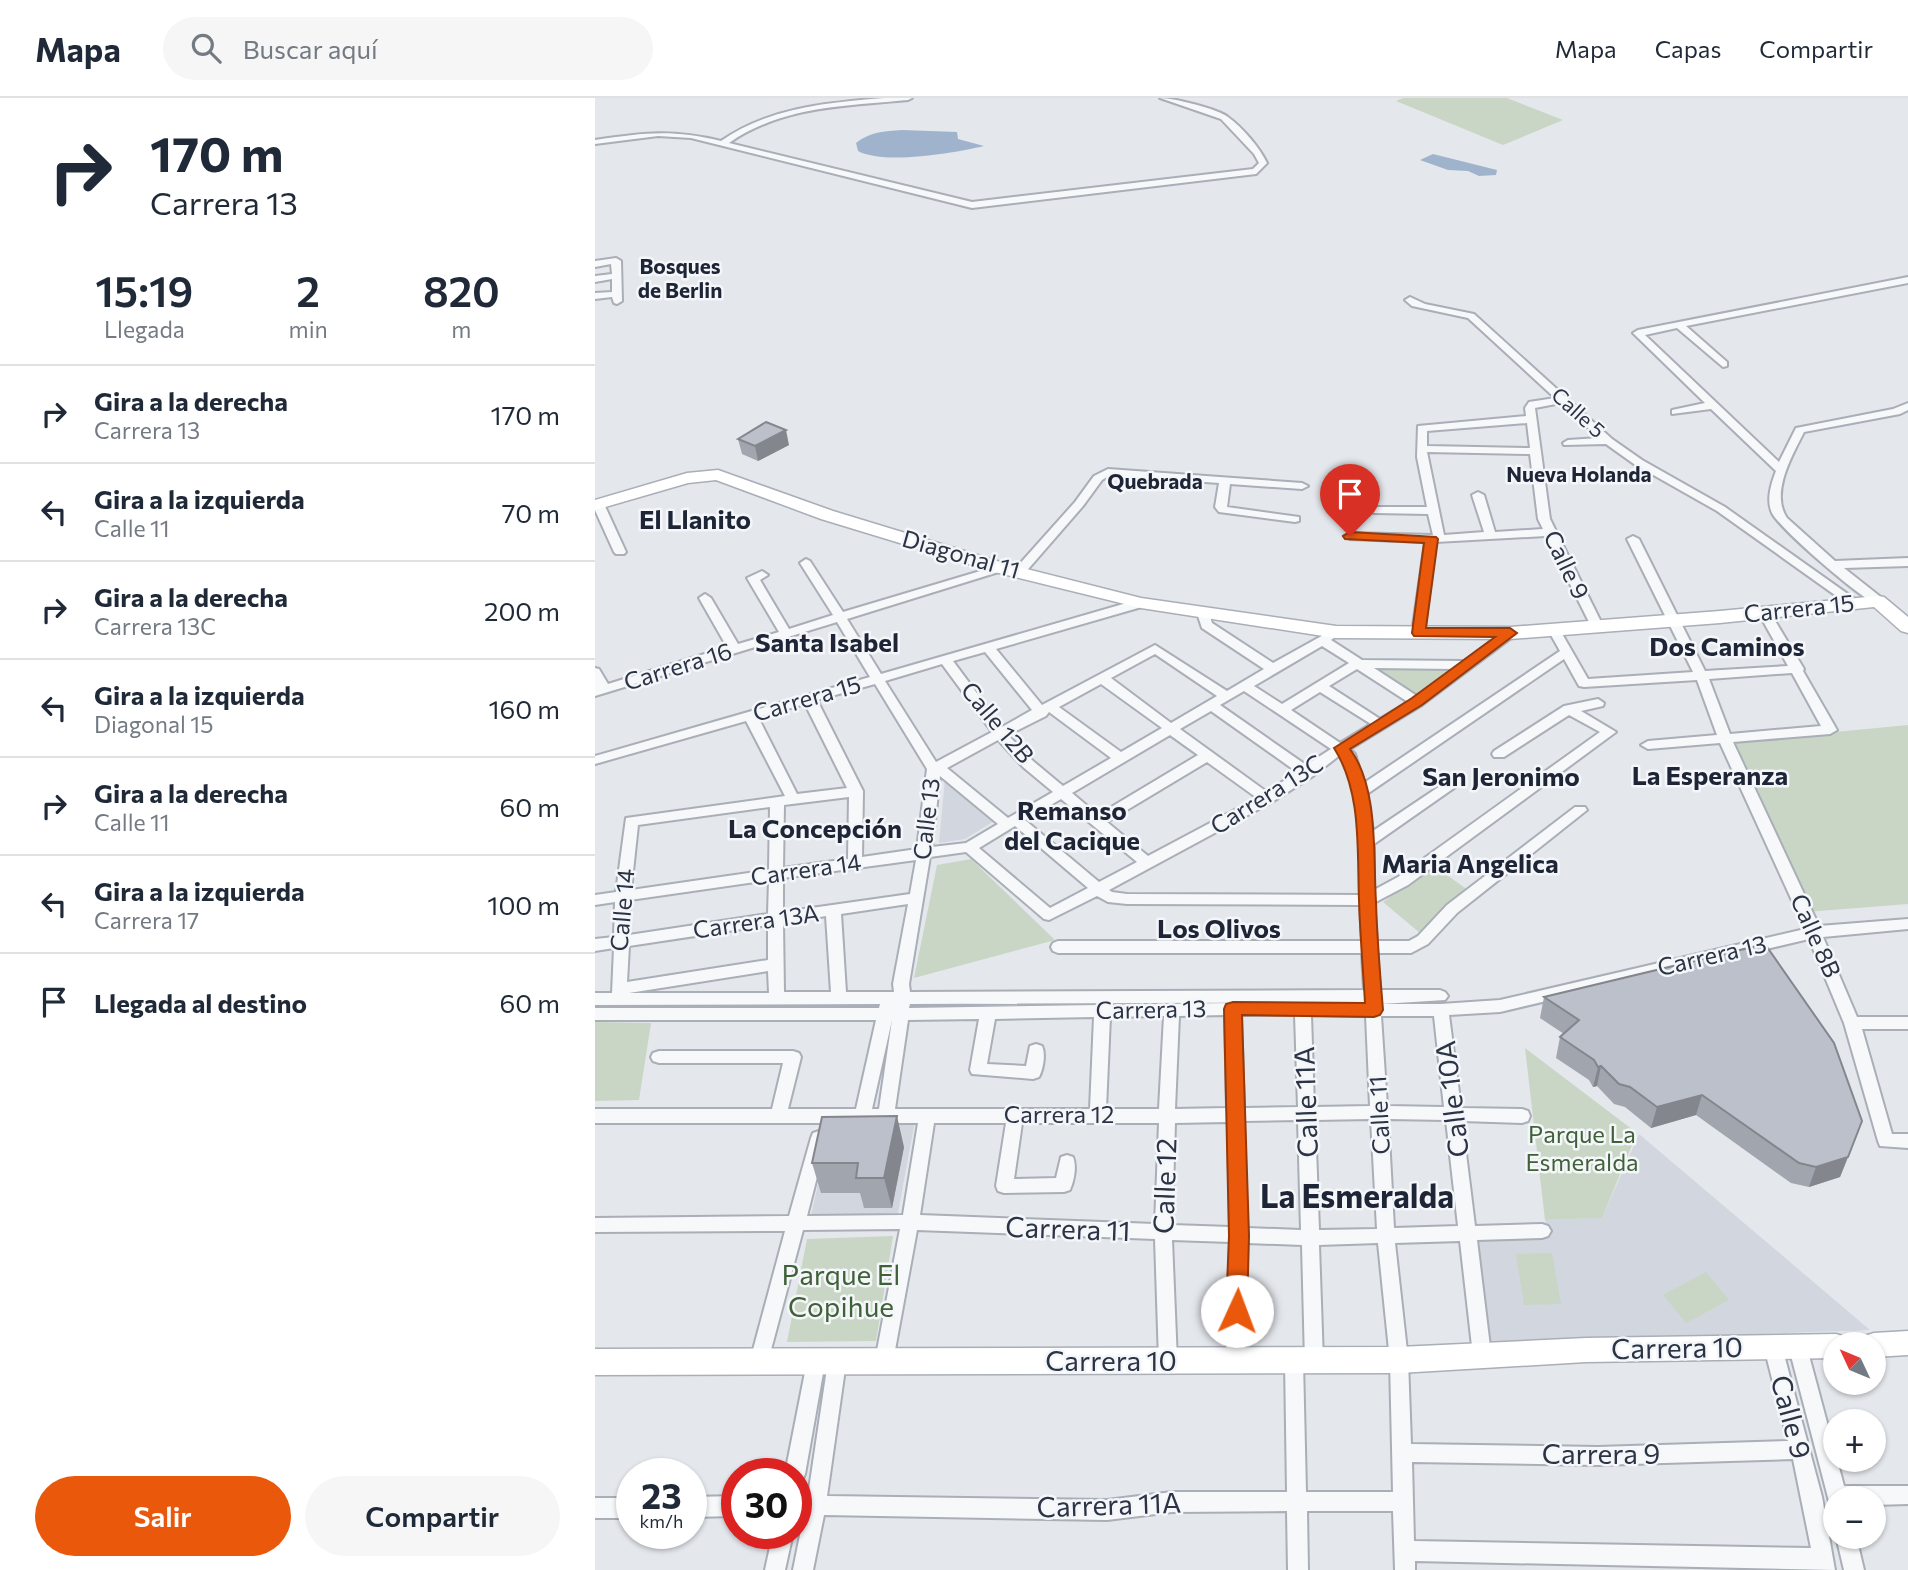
<!DOCTYPE html>
<html lang="es">
<head>
<meta charset="utf-8">
<style>
  body { margin:0; font-family:Commissioner,sans-serif; background:#f6f6f7; color:#1f2937; height:100vh; display:flex; flex-direction:column; font-size:26px; white-space:nowrap }
  * { box-sizing:border-box; margin:0 }
  p { font-size:23px; color:#747a83 }
  .icon { flex:none; width:38px; height:38px; fill:none; stroke:currentColor; stroke-width:2; stroke-linecap:round; stroke-linejoin:round }
  .map { position:relative; flex:1; overflow:hidden }
  .details { display:flex; flex-direction:column; background:#fff; width:595px }
  .details>* { flex:none }
  .top-card { background:#fff; color:#1f2937; overflow:hidden }
  .needle { width:46px; rotate:314deg }
  .controls { position:absolute; left:1228px; top:1234px; display:grid; gap:14px }
  .controls a { display:grid; place-items:center; width:63px; height:63px; border-radius:50%; background:#fff; box-shadow:0 2px 5px #0004; font-size:35px }
  .speed { position:absolute; left:21px; top:1360px; display:flex; gap:14px; font-size:35px; font-weight:700; text-align:center }
  .speed>* { display:grid; place-content:center; width:91px; height:91px; border-radius:50%; background:#fff; box-shadow:0 2px 5px #0004; line-height:1 }
  .speed small { font-size:18px; font-weight:400 }
  .speed .limit { border:10px solid #d22; background:#fff; color:#111 }
  .pin { position:absolute; display:grid; place-items:center; width:60px; height:60px; color:#fff; margin:-72px -30px; border-radius:50% 50% 50% 0; rotate:-45deg; box-shadow:0 0 7px #0007 }
  .pin .icon { rotate:45deg }
  .me { position:absolute; width:77px; margin:-38px; rotate:2deg; stroke-linejoin:round; filter:drop-shadow(0 0 5px #0008) }
  .turn { display:flex; align-items:center; gap:24px; height:147px; padding:0 35px; font-size:32px }
  .turn .icon { width:91px; height:91px; stroke-width:2.5 }
  .turn b { display:block; font-size:49px; line-height:60px }
  .eta { display:flex; justify-content:space-evenly; align-items:center; height:119px; text-align:center }
  .eta b { font-size:42px; font-weight:600; line-height:49px }
  .button { display:flex; gap:14px; margin-top:auto; padding:14px 35px }
  .button a { flex:1; height:80px; border-radius:42px; background:#ea580c; color:#fff; font-size:28px; font-weight:600; line-height:80px; text-align:center }
  .button a+a { background:#f6f6f7; color:#1f2937 }
  ul { padding:0; list-style:none }
  li { display:flex; align-items:center; gap:21px; height:98px; padding:0 35px; border-top:2px solid #e0e1e3 }
  li div { flex:1 }
  li b { display:block; font-size:26px }
  li em { font-style:normal }
  header { display:flex; align-items:center; gap:42px; box-sizing:border-box; height:98px; padding:0 35px; background:#fff; border-bottom:2px solid #e0e1e3 }
  header strong { font-size:33px }
  nav { display:flex; gap:38px; margin-inline-start:auto; font-size:24px }
  .search { width:490px; height:63px; background:#f6f6f7; display:flex; align-items:center; gap:18px; box-sizing:border-box; padding:0 24px; border-radius:38px; color:#747a83; font-size:26px }
  main { display:flex; flex:1; min-height:0 }
  .map>svg:first-child { display:block }
  .built { fill:#d2d6de }
  .green { fill:#c9d6c5 }
  .water { fill:#9fb4cc }
  .lines { fill:none; stroke-linecap:round; stroke-linejoin:round }
  .street-casing { stroke:#a9aeb7; stroke-width:4 }
  .secondary-casing { stroke:#a9aeb7; stroke-width:3 }
  .street { fill:#f7f8fa; fill-rule:evenodd }
  .secondary { fill:#fff; fill-rule:evenodd }
  .wall { fill:#a1a5ae }
  .shaded-wall { fill:#83868d }
  .building { fill:#bbc0ca; stroke:#83868d; stroke-width:2 }
  .route { fill:#ea580c; stroke:#983908; stroke-width:2 }
  .labels { text-anchor:middle; stroke-width:5; stroke-linejoin:round; paint-order:stroke }
  .far-neighbourhood-label { font-size:21px; font-weight:bold; fill:#1d2536; stroke:#f4f6f9 }
  .far-street-label { font-size:21px; fill:#2b3445; stroke:#f4f6f9 }
  .street-label { font-size:24px; fill:#2b3445; stroke:#f4f6f9 }
  .park-label { font-size:24px; fill:#3f6138; stroke:#f4f6f9 }
  .neighbourhood-label { font-size:26px; font-weight:bold; fill:#1d2536; stroke:#f4f6f9 }
  .near-street-label { font-size:28px; fill:#2b3445; stroke:#f4f6f9 }
  .near-park-label { font-size:28px; fill:#3f6138; stroke:#f4f6f9 }
  .near-neighbourhood-label { font-size:32px; font-weight:bold; fill:#1d2536; stroke:#f4f6f9 }
</style>
</head>
<body>
<header>
<strong>Mapa</strong>
<div class="search"><svg class="icon" aria-label="search" viewBox="0 0 24 24"><circle cx="10" cy="10" r="6"/><path d="M15 15l6 6"/></svg>Buscar aquí</div>
<nav><a>Mapa</a><a>Capas</a><a>Compartir</a></nav>
</header>
<main>
<section class="details">
<div class="top-card">
<div class="turn"><svg class="icon" aria-label="right" viewBox="0 0 24 24"><path d="M7 20v-9h11M14 6l5 5-5 5"/></svg><div><b>170 m</b>Carrera 13</div></div>
</div>
<div class="eta">
<div><b>15:19</b><p>Llegada</p></div>
<div><b>2</b><p>min</p></div>
<div><b>820</b><p>m</p></div>
</div>
<ul>
<li><svg class="icon" aria-label="right" viewBox="0 0 24 24"><path d="M7 20v-9h11M14 6l5 5-5 5"/></svg><div><b>Gira a la derecha</b><p>Carrera 13</p></div><em>170 m</em></li>
<li><svg class="icon" aria-label="left" viewBox="0 0 24 24"><path d="M17 20v-9H6M10 6l-5 5 5 5"/></svg><div><b>Gira a la izquierda</b><p>Calle 11</p></div><em>70 m</em></li>
<li><svg class="icon" aria-label="right" viewBox="0 0 24 24"><path d="M7 20v-9h11M14 6l5 5-5 5"/></svg><div><b>Gira a la derecha</b><p>Carrera 13C</p></div><em>200 m</em></li>
<li><svg class="icon" aria-label="left" viewBox="0 0 24 24"><path d="M17 20v-9H6M10 6l-5 5 5 5"/></svg><div><b>Gira a la izquierda</b><p>Diagonal 15</p></div><em>160 m</em></li>
<li><svg class="icon" aria-label="right" viewBox="0 0 24 24"><path d="M7 20v-9h11M14 6l5 5-5 5"/></svg><div><b>Gira a la derecha</b><p>Calle 11</p></div><em>60 m</em></li>
<li><svg class="icon" aria-label="left" viewBox="0 0 24 24"><path d="M17 20v-9H6M10 6l-5 5 5 5"/></svg><div><b>Gira a la izquierda</b><p>Carrera 17</p></div><em>100 m</em></li>
<li><svg class="icon" aria-label="arrive" viewBox="0 0 24 24"><path d="M6 21V4h12l-3 4 3 4H6"/></svg><div><b>Llegada al destino</b></div><em>60 m</em></li>
</ul>
<div class="button"><a>Salir</a><a>Compartir</a></div>
</section>
<div class="map">
<svg width="1313" height="1472" viewBox="0 0 1313 1472">
  <rect width="100%" height="100%" fill="#e4e7ec"/>
  <path class="built" d="M350,681L401,722L370,741L344,745Z
    M320,1023L303,1115L216,1117L237,1026Z
    M1044,1036L1149,1125L1275,1232L1081,1239L887,1257L872,1137L954,1135L950,1122L1007,1120Z"/>
  <path class="green" d="M808,0H912L968,22L908,47L801,3Z
    M776,570L862,571L820,598Z
    M1313,627V806L1211,814L1135,644Z
    M376,761L460,842L319,880L342,767Z
    M839,768L873,792L825,835L788,804Z
    M0,924L56,925L44,1002L0,1003Z
    M930,950L1042,1035L1007,1120L950,1122Z
    M298,1138L281,1243L192,1244L212,1141Z
    M957,1155L966,1206L929,1207L921,1156Z
    M1111,1174L1134,1202L1091,1225L1068,1197Z"/>
  <path class="water" d="M307,32L362,34L363,41L389,48C360,55 289,67 263,53L261,45C275,34 289,33 307,32Z
    M838,56L902,72L901,77L884,78L873,73L853,72L825,62Z"/>
  <g class="lines">
    <g class="street-casing">
      <path id="street" d="M289,0H317L313,2C251,8 187,8 134,45L377,104L658,71L664,65L659,56L626,21L565,0C579,0 623,11 633,19C648,30 664,49 672,65L661,76L377,110L96,40L63,38L0,46V42C49,35 76,31 126,43C175,9 231,5 289,0Z
        M21,160L26,163L27,203L22,206L19,205L17,199L0,201V195L17,194V181L0,184V178L17,176L16,166L0,169V163Z
        M1313,179V185L1091,228L1132,264V268L1128,269L1082,230L1050,237L1184,364L1201,330L1298,311L1313,305V312L1305,316L1209,334C1197,358 1175,395 1192,420L1240,463L1313,460V468L1249,470L1287,500L1289,503L1283,507C1266,501 1185,431 1177,415C1171,402 1176,386 1181,373L1116,311L1077,316V312L1110,305L1038,235L1043,232Z
        M815,199L830,206L879,216L1017,341L1047,362L1130,409L1264,504L1262,507H1254L1122,413L1039,366L1011,346L969,347L968,345L973,342L1004,340L966,305L940,310L955,421L1008,528L1002,532L996,528L951,438L841,444L829,535L827,538H819L817,535L830,444L755,441L749,438L755,435L838,437L833,416L779,415L773,412L779,409H832L822,359L823,328L931,318L930,310L934,304L960,300L873,220L817,208L810,202ZM932,325L935,350L832,348V333ZM832,354L935,356L943,421L948,431L900,434L889,397L883,394L877,397L889,434L849,437Z
        M513,371L707,385L713,388L707,391L635,386L632,409L704,419V423L700,424L624,414L620,409L624,385L515,377L507,382L488,408L428,477H420V471L480,404L499,378Z
        M0,403L7,404L9,406L31,454L29,456H21L19,454L0,412Z
        M1038,438L1044,441L1110,573L1193,568L1163,514L1169,510L1173,511L1209,571L1208,573L1242,632L1235,636L1138,644L1224,828L1313,821V831L1228,839L1262,919H1313V931H1267L1297,1036H1313V1050L1285,1048L1283,1043L1249,925L1214,841L905,914L854,917L866,1010L927,1011L933,1013L935,1018L933,1023L927,1025L867,1023L880,1128L947,1126L953,1128L956,1133L953,1138L947,1140L882,1142L896,1257L893,1263L887,1265L881,1263L878,1257L865,1143L800,1145L813,1262L816,1346L1003,1349L1193,1343L1169,1249L1172,1243L1178,1241L1184,1243L1187,1249L1227,1399L1240,1472L820,1463V1472H800L798,1413H712L713,1472H693L692,1413L577,1414L512,1422L229,1417L218,1472H198L209,1417H201V1397L213,1398L233,1264L235,1258L242,1256L249,1258L251,1264L232,1398L512,1402L577,1394H692L690,1263L692,1257L699,1255L706,1257L708,1263L711,1394H798L795,1262L783,1145L724,1147L728,1263L726,1269L719,1271L712,1269L710,1263L707,1147L652,1145L649,1263L647,1269L640,1271L633,1269L631,1263L635,1144L577,1142L582,1263L580,1269L573,1271L566,1269L564,1263L560,1141L322,1132L298,1263L296,1269L289,1271L282,1269L280,1263L305,1131L208,1132L173,1263L171,1269L164,1271L157,1269L155,1263L190,1133L0,1134V1120L194,1118L216,1040L218,1035L224,1033L230,1035L232,1040L212,1118L308,1117L323,1025H0V1011H177L188,965H64L58,963L56,959L58,955L64,953H198L204,955L206,959L193,1011H261L281,922H0V910H284L285,906L0,907V895H17L19,850L0,853V841L19,839L20,804L0,807V797L21,794L31,720L190,698L151,623L0,666V658L275,579L242,524L0,598V570L4,571L13,586L132,549L104,500L110,496L116,500L143,546L184,534L152,480L167,473L173,477L165,482L194,531L238,517L205,465L211,461L215,463L248,514L402,468H410L412,470L410,472L252,521L286,576L542,502H550L552,505L550,508L401,551L447,607L560,547L632,593L669,571L607,530L602,515L608,511L614,515L617,525L678,565L741,530L747,534L736,542L767,562L869,563L911,532H919L921,535L919,538L827,607L755,651L760,656L769,685L965,553L952,530L954,527H962L993,581L1098,574L1032,441ZM727,548L754,565L687,606L659,588ZM390,554L437,612L407,629L358,563ZM560,556L622,598L576,625L516,580ZM969,561L984,588L989,589L1102,582L1122,637L1053,643L1046,647L1053,651L1125,645L1210,831L905,902L846,906H786L850,902L853,898L850,894L845,892H785L782,855H816L833,846L862,815L992,712L990,709H980L852,807L823,838L814,843H782L779,805L813,787L1021,634L986,613L1008,608L1009,605L1003,601L969,608L899,653L897,656L899,659H909L974,617L1005,634L803,779L779,792V746L869,683L862,678L857,680L778,733L772,696ZM347,566L397,634L341,664L290,583ZM779,570L859,571L822,598ZM762,571L813,604L785,621L734,588ZM1197,575L1226,628L1135,636L1114,581ZM280,586L332,671L322,751L267,759L268,693L222,602ZM506,586L567,630L526,654L464,609ZM649,593L736,651L711,667L625,607ZM725,594L776,626L745,645L696,612ZM210,606L252,690L202,696L163,619ZM616,613L702,674L672,694L585,631ZM454,614L516,660L468,688L438,663L413,637L451,618ZM575,637L603,657L503,717L477,695ZM403,642L428,669L458,694L413,720L352,670ZM745,657C767,689 765,758 765,797L532,796L517,794L514,792L677,704L718,678ZM612,664L662,700L553,758L512,724ZM345,678L403,726L371,745L337,749ZM254,699L253,761L188,770L189,707ZM466,701L542,764L504,784L430,722ZM175,709L174,772L36,792L43,727ZM420,728L493,790L455,810L384,750ZM371,754L449,821L454,822L502,798L513,804L532,806L765,807L767,843H463L458,845L456,849L458,853L463,855H767L769,892L315,894L314,886L335,759ZM321,762L315,796L188,814V780ZM174,782L173,816L34,837L35,802ZM313,806L298,886L299,894H251L246,816ZM231,818L236,894H189L188,825ZM173,827V862L32,884L34,848ZM173,873L174,895H34ZM770,904V906L638,905L314,910L315,906ZM630,917L632,1010L580,1011L584,918ZM646,917H700L703,1009L649,1010ZM716,917L771,918L775,1008L719,1009ZM569,918L564,1011H511L515,919ZM786,918H839L849,1009L792,1008ZM499,919L495,1011H300L313,922L384,921L375,972L377,976L438,981L444,979C448,972 451,956 447,948L441,946L435,948L431,968L392,966L400,921ZM297,922L284,1011H277ZM776,1021L782,1131L724,1132L720,1022ZM793,1021L851,1022L863,1128L799,1130ZM703,1022L706,1132L652,1130L649,1023ZM633,1024L635,1129L577,1127L580,1025ZM339,1025H411L401,1088L403,1093L409,1095L469,1094L475,1092C479,1083 482,1068 478,1059L472,1057L466,1059L461,1080L419,1081L427,1025H564L560,1126L325,1117ZM1198,1361L1216,1450L819,1443L817,1364L1003,1367Z
        M1203,1242L1209,1244L1212,1250L1249,1388H1313V1406L1279,1407V1400H1241V1409L1235,1407L1194,1250L1197,1244Z
        M221,1256L228,1258L230,1264L210,1376L207,1383L201,1385V1376H190L212,1264L214,1258Z
        M142,1398V1418L96,1419V1399Z
        M0,1400H37V1420H0Z
        M178,1435H198L190,1472H170Z
        M1241,1438H1261L1269,1472H1249Z"/>
    </g>
    <g class="secondary-casing">
      <path id="secondary" d="M123,372L238,413L412,466L546,500L741,528L915,529L1125,513L1283,498L1289,499L1313,519V535L1306,533L1279,509L1125,525L915,541L741,540L546,510L400,474L226,421L121,382L93,385L0,412V402L92,375Z
        M1313,1233V1257L1279,1259V1246H1266L1269,1238L1279,1235Z
        M1241,1236L1251,1239L1254,1246H1241V1260L991,1264L804,1275L0,1277V1251L804,1249L991,1240Z"/>
    </g>
    <use href="#street" class="street"/>
    <use href="#secondary" class="secondary"/>
  </g>
  <path class="wall" d="M143,341L194,347L163,363L147,356Z
    M949,899L1253,1059L1245,1079L1214,1089L1196,1085L1101,1017L1056,1030L1030,1009L1019,1006L1002,988L998,989L994,982L961,960L965,939L969,936L945,920Z
    M309,1049L297,1110H269L265,1095H226L217,1065Z"/>
  <path class="shaded-wall" d="M191,332L194,347L163,363L160,348Z
    M1006,968L1002,988L998,989L1003,969Z
    M1107,997L1101,1017L1056,1030L1062,1009Z
    M302,1018L309,1049L297,1110L289,1080Z
    M1253,1059L1245,1079L1214,1089L1221,1069Z"/>
  <path class="building" d="M171,324L191,332L160,348L143,341Z
    M1170,846L1239,945L1267,1023L1253,1059L1221,1069L1204,1065L1107,997L1062,1009L1035,989L1024,986L1006,968L1003,969L999,962L965,939L984,922L949,899Z
    M302,1018L289,1080H261L263,1065H217L227,1019Z"/>
  <path class="route" d="M755,434L841,439L843,441L831,530H915L922,535L827,607L755,651C784,690 778,758 781,804C782,840 785,876 788,912L785,917L779,919L647,917L654,1138L652,1213L649,1219L642,1222L634,1219L631,1213L634,1138L629,911L631,906L638,904L770,905C768,871 765,836 764,802C762,752 767,694 739,650L817,600L900,539L819,538L817,535L829,445L750,441L748,438Z"/>
  <g class="labels">
    <g class="far-neighbourhood-label">
      <text x="85" y="176">Bosques<tspan x="85" dy="24">de Berlin</tspan></text>
      <text x="984" y="384">Nueva Holanda</text>
      <text x="560" y="391">Quebrada</text>
    </g>
    <g class="far-street-label">
      <text transform="translate(983 315) rotate(42)" y="7">Calle 5</text>
    </g>
    <g class="street-label">
      <text transform="translate(366 457) rotate(16)" y="8">Diagonal 11</text>
      <text transform="translate(971 467) rotate(64)" y="8">Calle 9</text>
      <text transform="translate(1204 511) rotate(-6)" y="8">Carrera 15</text>
      <text transform="translate(83 569) rotate(-17)" y="8">Carrera 16</text>
      <text transform="translate(212 601) rotate(-16)" y="8">Carrera 15</text>
      <text transform="translate(402 625) rotate(50)" y="8">Calle 12B</text>
      <text transform="translate(672 697) rotate(-32)" y="8">Carrera 13C</text>
      <text transform="translate(332 721) rotate(-83)" y="8">Calle 13</text>
      <text transform="translate(211 772) rotate(-8)" y="8">Carrera 14</text>
      <text transform="translate(28 812) rotate(-85)" y="8">Calle 14</text>
      <text transform="translate(161 824) rotate(-8)" y="8">Carrera 13A</text>
      <text transform="translate(1220 838) rotate(66)" y="8">Calle 8B</text>
      <text transform="translate(1117 858) rotate(-13)" y="8">Carrera 13</text>
      <text transform="translate(556 912) rotate(-1)" y="8">Carrera 13</text>
      <text x="464" y="1025">Carrera 12</text>
      <text transform="translate(785 1017) rotate(-93)" y="8">Calle 11</text>
    </g>
    <g class="park-label">
      <text x="987" y="1045">Parque La<tspan x="987" dy="28">Esmeralda</tspan></text>
    </g>
    <g class="neighbourhood-label">
      <text x="100" y="431">El Llanito</text>
      <text x="232" y="554">Santa Isabel</text>
      <text x="1132" y="558">Dos Caminos</text>
      <text x="1115" y="687">La Esperanza</text>
      <text x="906" y="688">San Jeronimo</text>
      <text x="477" y="722">Remanso<tspan x="477" dy="30">del Cacique</tspan></text>
      <text x="220" y="740">La Concepción</text>
      <text x="875" y="775">Maria Angelica</text>
      <text x="624" y="840">Los Olivos</text>
    </g>
    <g class="near-street-label">
      <text transform="translate(857 1001) rotate(-97)" y="10">Calle 10A</text>
      <text transform="translate(711 1004) rotate(-92)" y="10">Calle 11A</text>
      <text transform="translate(570 1088) rotate(-88)" y="10">Calle 12</text>
      <text transform="translate(473 1131) rotate(2)" y="10">Carrera 11</text>
      <text transform="translate(1082 1250) rotate(-1)" y="10">Carrera 10</text>
      <text x="516" y="1273">Carrera 10</text>
      <text transform="translate(1196 1319) rotate(75)" y="10">Calle 9</text>
      <text x="1006" y="1366">Carrera 9</text>
      <text transform="translate(514 1407) rotate(-2)" y="10">Carrera 11A</text>
    </g>
    <g class="near-park-label">
      <text x="246" y="1187">Parque El<tspan x="246" dy="32">Copihue</tspan></text>
    </g>
    <g class="near-neighbourhood-label">
      <text x="762" y="1110">La Esmeralda</text>
    </g>
  </g>
</svg>
<div class="controls">
<a><svg class="needle" viewBox="-14 -14 28 28"><path d="M0-13l5 13h-10z" fill="#e53935"/><path d="M0 13l5-13h-10z" fill="#747a83"/></svg></a>
<a>+</a>
<a>−</a>
</div>
<div class="speed"><div>23<small>km/h</small></div><div class="limit">30</div></div>
<div class="pin" style="left:755px;top:438px;background:#d93025"><svg class="icon" aria-label="arrive" viewBox="0 0 24 24"><path d="M6 21V4h12l-3 4 3 4H6"/></svg></div>
<svg class="me" style="left:642px;top:1213px" viewBox="-20 -20 40 40"><circle r="19" fill="#fff"/><path d="M0-13L10 11 0 6-10 11z" fill="#ea580c"/></svg>
</div>
</main>
</body>
</html>
